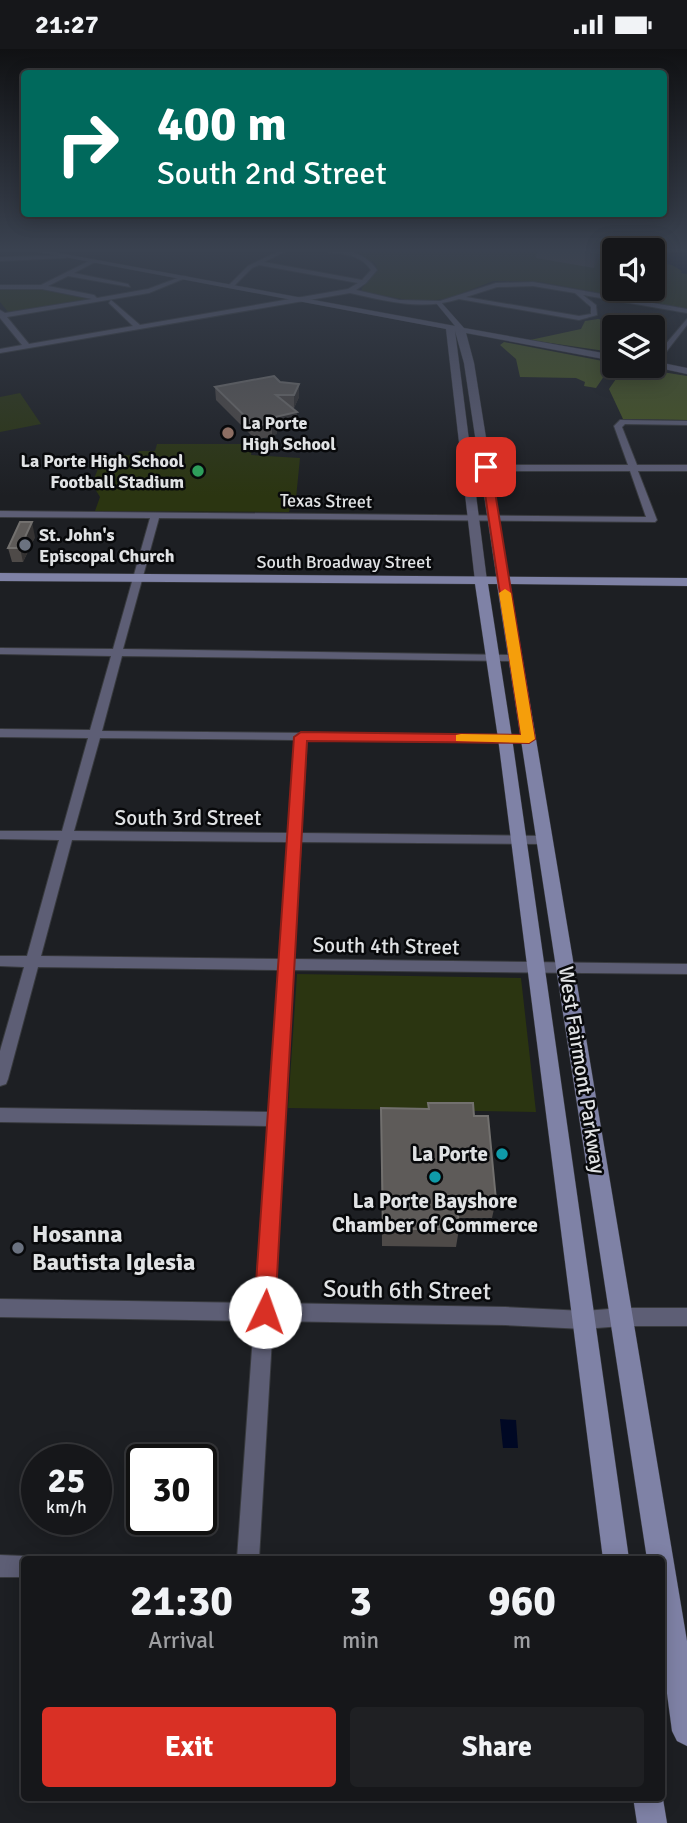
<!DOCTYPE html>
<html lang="en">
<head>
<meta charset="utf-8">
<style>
  body { margin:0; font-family:Signika,sans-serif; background:#1f2023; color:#f1f3f6; height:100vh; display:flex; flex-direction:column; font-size:26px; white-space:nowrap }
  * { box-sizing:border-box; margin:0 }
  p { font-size:23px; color:#9e9fa2 }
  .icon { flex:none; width:38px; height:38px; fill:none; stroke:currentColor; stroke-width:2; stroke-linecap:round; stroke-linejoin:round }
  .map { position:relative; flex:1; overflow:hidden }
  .drawer { position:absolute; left:21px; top:1507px; width:644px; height:245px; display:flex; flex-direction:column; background:#16171a; border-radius:7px; box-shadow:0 4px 18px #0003,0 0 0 2px #353639 }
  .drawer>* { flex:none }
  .banner { position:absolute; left:21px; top:21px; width:646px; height:147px; border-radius:7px; box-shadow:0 4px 18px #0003,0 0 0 2px #353639; background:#00695c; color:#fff; overflow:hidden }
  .tools { position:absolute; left:602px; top:189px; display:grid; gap:14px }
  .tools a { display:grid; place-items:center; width:63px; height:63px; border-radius:7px; background:#16171a; box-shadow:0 4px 18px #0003,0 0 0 2px #353639; font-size:35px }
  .speed { position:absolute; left:21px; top:1395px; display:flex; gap:14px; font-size:35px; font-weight:700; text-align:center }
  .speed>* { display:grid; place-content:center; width:91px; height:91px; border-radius:50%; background:#16171a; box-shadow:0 4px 18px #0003,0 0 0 2px #353639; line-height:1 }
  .speed small { font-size:18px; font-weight:400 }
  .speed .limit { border:4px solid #111; border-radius:10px; background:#fff; color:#111 }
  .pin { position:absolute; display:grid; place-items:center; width:60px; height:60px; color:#fff; margin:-30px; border-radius:14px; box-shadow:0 4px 10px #0006 }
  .me { position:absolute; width:77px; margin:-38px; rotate:3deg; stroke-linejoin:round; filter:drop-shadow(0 0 5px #0008) }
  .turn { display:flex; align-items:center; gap:24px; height:147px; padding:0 21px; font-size:32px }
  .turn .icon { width:91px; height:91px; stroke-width:2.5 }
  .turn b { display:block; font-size:49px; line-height:60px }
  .eta { display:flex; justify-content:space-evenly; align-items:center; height:119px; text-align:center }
  .eta b { font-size:42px; font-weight:700; line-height:49px }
  .button { display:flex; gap:14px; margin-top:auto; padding:14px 21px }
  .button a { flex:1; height:80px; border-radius:7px; background:#d93025; color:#fff; font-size:28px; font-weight:700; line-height:80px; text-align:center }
  .button a+a { background:#1f2023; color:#f1f3f6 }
  .status { display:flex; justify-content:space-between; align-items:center; height:49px; padding:0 35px; background:#16171a; direction:ltr }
  .status svg { height:19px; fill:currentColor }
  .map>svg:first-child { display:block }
  .green { fill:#2b3511 }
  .forest { fill:#485720 }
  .water { fill:#000824 }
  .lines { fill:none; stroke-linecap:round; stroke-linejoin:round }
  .minor-casing { stroke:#383a3e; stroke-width:2 }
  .tertiary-casing { stroke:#383a3e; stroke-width:1 }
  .secondary-casing { stroke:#383a3e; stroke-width:1 }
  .minor { fill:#5d5e75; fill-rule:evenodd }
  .tertiary { fill:#5d5e75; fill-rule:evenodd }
  .secondary { fill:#7f82a6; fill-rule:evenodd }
  .wall { fill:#4e4a48 }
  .shaded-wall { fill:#343232 }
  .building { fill:#5e5b59; stroke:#72706e; stroke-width:2 }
  .route { fill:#d93025; stroke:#8d1f18; stroke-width:2 }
  .slow { fill:#f59e0b }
  .education-dot { fill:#8d6e63; stroke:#08090b; stroke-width:2.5 }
  .leisure-dot { fill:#2e9e5b; stroke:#08090b; stroke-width:2.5 }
  .worship-dot { fill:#6b7280; stroke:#08090b; stroke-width:2.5 }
  .culture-dot { fill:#0f9aa8; stroke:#08090b; stroke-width:2.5 }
  .labels { text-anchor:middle; stroke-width:5; stroke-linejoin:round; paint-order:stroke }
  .far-poi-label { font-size:18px; font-weight:bold; fill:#e0e2e4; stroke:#08090b; text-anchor:start }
  .far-street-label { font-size:18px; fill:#e0e2e4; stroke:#08090b }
  .street-label { font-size:21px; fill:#e0e2e4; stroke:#08090b }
  .poi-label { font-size:21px; font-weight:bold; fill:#e0e2e4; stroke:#08090b; text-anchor:end }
  .near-poi-label { font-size:24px; font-weight:bold; fill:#e0e2e4; stroke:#08090b; text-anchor:start }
  .near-street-label { font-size:24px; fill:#e0e2e4; stroke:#08090b }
</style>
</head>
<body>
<div class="status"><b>21:27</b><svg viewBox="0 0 49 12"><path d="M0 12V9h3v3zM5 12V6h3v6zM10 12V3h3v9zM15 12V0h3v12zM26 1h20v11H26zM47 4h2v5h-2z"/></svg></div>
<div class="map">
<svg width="687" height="1774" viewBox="0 0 687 1774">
  <rect width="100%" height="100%" fill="#1d1f23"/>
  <path class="green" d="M327,199H571L614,206V240H653V212L672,216L683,222L682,224L687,225V260L541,233L513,232H493L450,249L436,251H406L362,242V239L377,222L376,215L357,204Z
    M0,239L44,240L94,250L9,264L0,253Z
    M20,344L41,375L0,383V348Z
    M157,395H253L251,406L300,409L295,459H290L289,463L95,462L100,448L92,435L103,407L137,406L139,402H155Z
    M297,925L521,929L536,1063L288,1059Z"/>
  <path class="forest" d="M598,270L631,276L629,278H614V295L605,302L530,291L581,280L585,272Z
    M504,293L613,314L596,339L584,337L585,333L576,329L520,328L516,310L500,296Z
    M625,317L687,327V371L623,370L609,340Z"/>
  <path class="water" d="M571,199H687V225L681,224L682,222L672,216L653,212V201H614V206Z
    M500,1370L516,1371L518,1399H503Z"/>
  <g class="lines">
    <g class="minor-casing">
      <path id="minor" d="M285,199H292L264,213L362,231L371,221C357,200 332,207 312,199C335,198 363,200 377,221L366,234L356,241L399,251L440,252L496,234L533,233L687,260V264L583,246L596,256L597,266L579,271L459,250C422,262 386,252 350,244L0,304V300L22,296L0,269V261L5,264L92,250L42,240H0V236H41L93,210L95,213L74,224L128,235L130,238L68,227L48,237L94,246L97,249L148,240L183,227L188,228L149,244L7,268L29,295L133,277L109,254L111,251L140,276L348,240L358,234L259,216L252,219L234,237L229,236L248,217ZM533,237L575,244L591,258V265L579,267L466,248L497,238Z
        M68,206L66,209L0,212V208Z
        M687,270V276L656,316H653V310Z
        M620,371L687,372V376L625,375L622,378L637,416H687V422H638L657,471L655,473L159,469L123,600L516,606L521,609L516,612L122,607L102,682L529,686L535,690L529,694L307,691L301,784L545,787L551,791L545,795L301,793L294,910L687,915V925L293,921L274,1254L505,1258L584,1262L622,1259H687V1277H622L584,1280L505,1276L273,1272L259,1510H237L254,1272L0,1268V1250L255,1254L268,1077L0,1073V1059L269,1063L279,921L38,918L8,1030L6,1035L0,1037V1002L24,918L0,917V907H27L59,791L0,790V782H62L88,689L0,688V680L90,681L111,607L0,605V599L113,600L150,469L0,468V462L646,468L630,422H468L464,419L468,416H628L614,377ZM100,689L295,691L288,784L74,782ZM72,791L288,793L280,910L41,907Z
        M0,1506L24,1507L31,1510H24V1528H0Z"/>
    </g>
    <g class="tertiary-casing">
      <path id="tertiary" d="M17,199H32L455,277L436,254L440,252L464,279L614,306V312L466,284L474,314L509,532L503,536L497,532L464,314L455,282L487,532L481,536L475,532L446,280Z
        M653,312L687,319V325L650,317H653Z"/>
    </g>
    <g class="secondary-casing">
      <path id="secondary" d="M0,524L687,529V537L510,535L687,1592V1697L677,1692L672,1682L662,1607V1510H647L497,535H488L512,689L629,1510H603L498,689L475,535L0,532Z
        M662,1744L667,1774H637L633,1748H662Z"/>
    </g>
    <use href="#minor" class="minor"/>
    <use href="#tertiary" class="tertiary"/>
    <use href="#secondary" class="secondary"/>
  </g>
  <path class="wall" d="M538,199H602L601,205L594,219L536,209Z
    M280,333L299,348L294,359H291L297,377L277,381V385L272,386V388L255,390L216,351L215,338Z
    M35,488L23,513H12L8,499Z
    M428,1054L474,1067L496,1151L492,1169H458L459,1180L456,1198L382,1197L381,1078V1059L428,1060Z"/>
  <path class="shaded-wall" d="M599,199H602L601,205L594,219L596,203Z
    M299,335V348L294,359V346Z
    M297,363V377L277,381V385L272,386V375L270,373L275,368Z
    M32,473L35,488L23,513L20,499Z"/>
  <path class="building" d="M567,199H599L596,203Z
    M274,327L280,333L299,335L294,346H276L297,363L275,368L276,372L270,373L272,375L254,376L215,338Z
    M20,473H32L20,499H8Z
    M428,1054H473L474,1067H488L496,1151H457L459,1180H383L381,1059L429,1060Z"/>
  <linearGradient id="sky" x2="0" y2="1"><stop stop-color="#101113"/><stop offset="0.45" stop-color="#3a4250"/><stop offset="1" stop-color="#3a4250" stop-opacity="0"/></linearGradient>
  <rect width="687" height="447" fill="url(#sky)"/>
  <path class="route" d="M486,415L491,418L535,690L529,694L307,692L275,1263L272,1270L265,1273L257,1270L254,1263L294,688L301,683L521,686L481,418Z"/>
  <path class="slow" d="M505,540L511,544L535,690L529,694L456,692V686L461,685L521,686L499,544Z"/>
  <circle class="education-dot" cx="228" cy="384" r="7"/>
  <circle class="leisure-dot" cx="198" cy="422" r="7"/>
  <g class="worship-dot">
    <circle cx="25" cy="496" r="7"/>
    <circle cx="18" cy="1199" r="7"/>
  </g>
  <g class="culture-dot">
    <circle cx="502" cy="1105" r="7"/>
    <circle cx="435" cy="1128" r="7"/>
  </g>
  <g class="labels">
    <g class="far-poi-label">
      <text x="242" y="380">La Porte<tspan x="242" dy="21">High School</tspan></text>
      <text x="184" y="418" text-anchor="end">La Porte High School<tspan x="184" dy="21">Football Stadium</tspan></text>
      <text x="39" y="492">St. John's<tspan x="39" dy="21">Episcopal Church</tspan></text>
    </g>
    <g class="far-street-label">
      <text transform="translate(326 452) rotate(1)" y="6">Texas Street</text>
      <text x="344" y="519">South Broadway Street</text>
    </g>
    <g class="street-label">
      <text x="188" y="776">South 3rd Street</text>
      <text transform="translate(386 897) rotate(1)" y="7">South 4th Street</text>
      <text transform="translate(582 1021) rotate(81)" y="7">West Fairmont Parkway</text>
    </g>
    <g class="poi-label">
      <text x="488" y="1112">La Porte</text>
      <text x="435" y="1159" text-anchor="middle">La Porte Bayshore<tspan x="435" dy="24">Chamber of Commerce</tspan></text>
    </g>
    <g class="near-poi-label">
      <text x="32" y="1193">Hosanna<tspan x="32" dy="28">Bautista Iglesia</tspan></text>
    </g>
    <g class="near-street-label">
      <text transform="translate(407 1241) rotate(1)" y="8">South 6th Street</text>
    </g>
  </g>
</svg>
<div class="tools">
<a><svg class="icon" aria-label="sound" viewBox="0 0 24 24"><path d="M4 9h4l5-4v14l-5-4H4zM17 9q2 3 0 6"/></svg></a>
<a><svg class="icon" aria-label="layers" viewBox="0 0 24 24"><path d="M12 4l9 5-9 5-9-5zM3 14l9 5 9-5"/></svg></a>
</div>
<div class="speed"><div>25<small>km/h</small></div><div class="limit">30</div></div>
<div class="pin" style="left:486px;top:418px;background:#d93025"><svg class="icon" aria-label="arrive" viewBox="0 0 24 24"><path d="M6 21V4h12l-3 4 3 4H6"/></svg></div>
<svg class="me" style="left:265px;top:1263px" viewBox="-20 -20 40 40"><circle r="19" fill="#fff"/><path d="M0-13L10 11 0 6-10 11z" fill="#d93025"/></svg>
<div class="banner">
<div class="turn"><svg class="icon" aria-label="right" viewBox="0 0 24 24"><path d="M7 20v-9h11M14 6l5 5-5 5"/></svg><div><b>400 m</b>South 2nd Street</div></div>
</div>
<section class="drawer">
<div class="eta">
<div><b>21:30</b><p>Arrival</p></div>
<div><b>3</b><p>min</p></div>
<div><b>960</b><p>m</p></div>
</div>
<div class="button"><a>Exit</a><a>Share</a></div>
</section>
</div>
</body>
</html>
